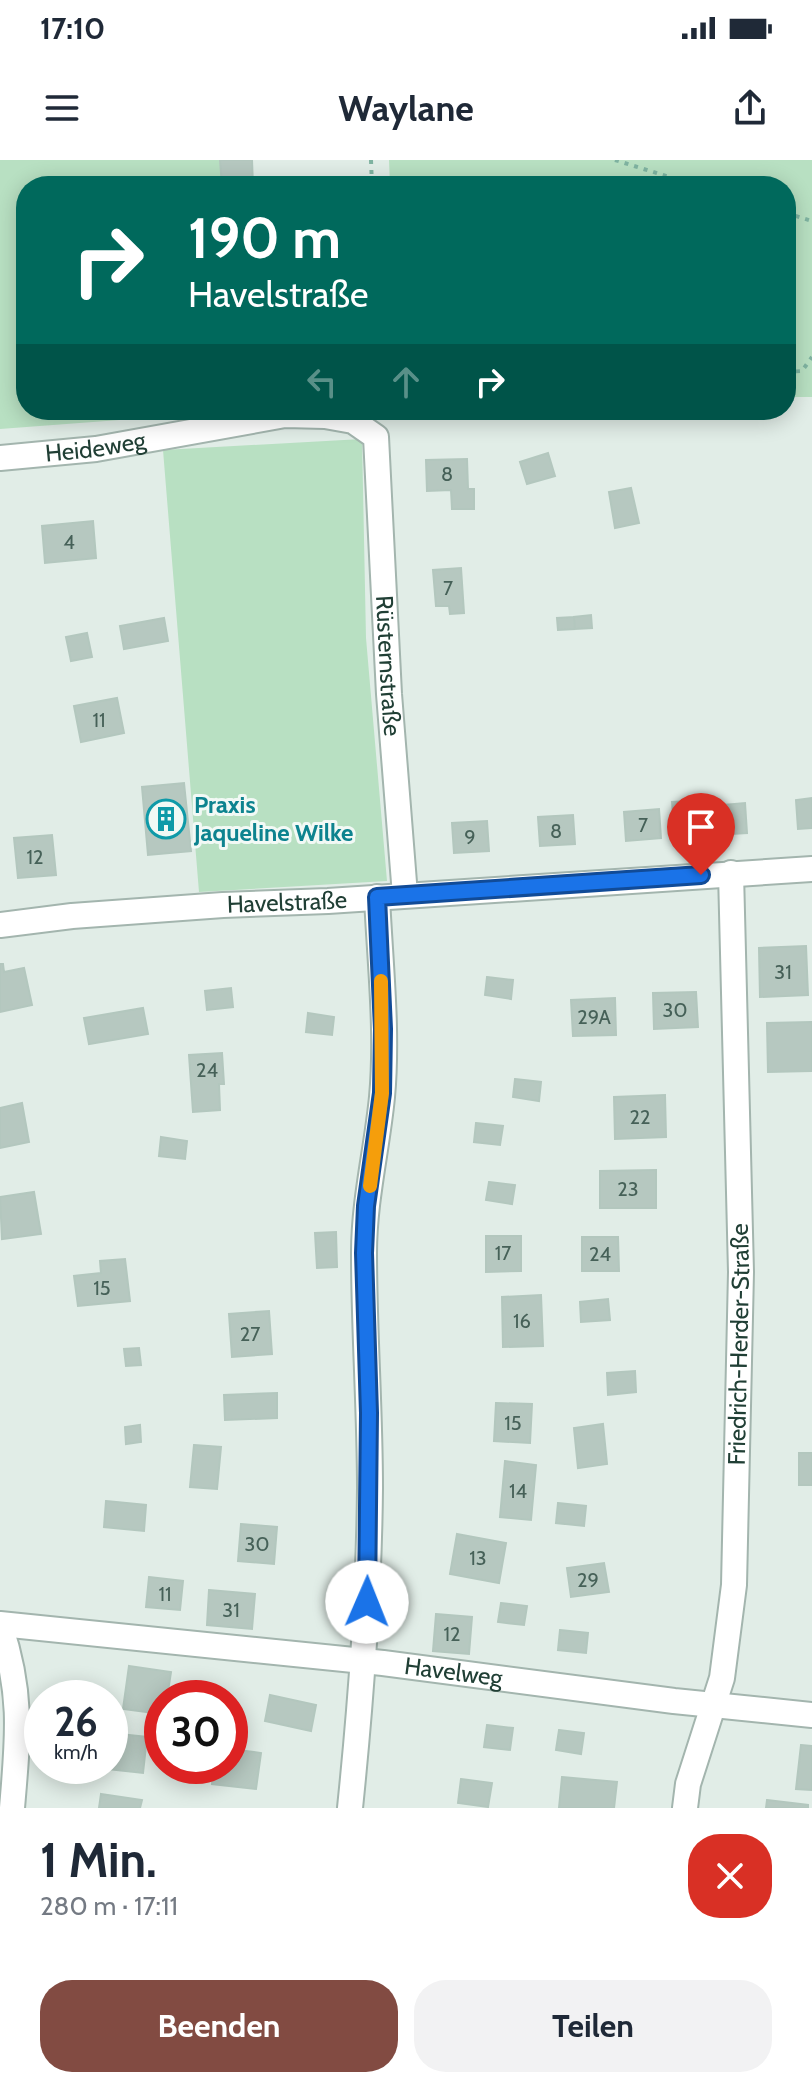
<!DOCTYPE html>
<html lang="de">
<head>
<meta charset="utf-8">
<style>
  body { margin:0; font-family:Cabin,sans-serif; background:#f2f2f3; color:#1f2937; height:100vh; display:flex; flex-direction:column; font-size:30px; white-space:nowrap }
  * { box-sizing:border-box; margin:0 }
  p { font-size:26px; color:#747a83 }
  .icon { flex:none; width:44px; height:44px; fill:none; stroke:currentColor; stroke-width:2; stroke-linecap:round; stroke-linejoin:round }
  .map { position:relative; height:1648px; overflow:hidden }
  .side { display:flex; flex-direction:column; background:#fff; flex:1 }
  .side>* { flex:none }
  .top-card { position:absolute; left:16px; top:16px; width:780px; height:244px; border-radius:32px; box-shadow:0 4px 20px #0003; background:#00695c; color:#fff; overflow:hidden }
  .speed { position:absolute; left:24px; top:1520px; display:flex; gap:16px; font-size:40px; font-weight:700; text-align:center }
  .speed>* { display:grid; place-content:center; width:104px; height:104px; border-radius:50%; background:#fff; box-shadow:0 4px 20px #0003; line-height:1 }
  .speed small { font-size:20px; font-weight:400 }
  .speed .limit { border:12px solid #d22; background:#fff; color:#111 }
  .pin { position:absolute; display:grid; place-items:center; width:68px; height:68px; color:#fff; margin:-82px -34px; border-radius:50% 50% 50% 0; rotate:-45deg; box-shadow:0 0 8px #0007 }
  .pin .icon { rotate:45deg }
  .me { position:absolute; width:88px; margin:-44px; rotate:1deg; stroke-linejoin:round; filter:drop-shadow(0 0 6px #0008) }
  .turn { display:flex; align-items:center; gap:28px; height:168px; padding:0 40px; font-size:36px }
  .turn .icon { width:104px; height:104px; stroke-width:2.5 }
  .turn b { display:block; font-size:56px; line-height:68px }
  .lanes { display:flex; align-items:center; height:76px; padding:0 40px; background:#0003; justify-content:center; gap:40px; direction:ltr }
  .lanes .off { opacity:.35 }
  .round { display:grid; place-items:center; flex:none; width:84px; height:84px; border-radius:32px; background:#f2f2f3 }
  .headline { display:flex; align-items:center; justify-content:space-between; height:136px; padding:0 40px }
  h1 { font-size:48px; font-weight:800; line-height:60px }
  .cta { display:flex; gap:16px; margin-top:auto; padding:16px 40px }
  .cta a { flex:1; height:92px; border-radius:32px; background:#824b42; color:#fff; font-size:32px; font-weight:800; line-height:92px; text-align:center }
  .cta a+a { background:#f2f2f3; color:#1f2937 }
  .status { display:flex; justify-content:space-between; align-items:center; height:56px; padding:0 40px; background:#fff; direction:ltr }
  .status svg { height:22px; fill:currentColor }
  header { display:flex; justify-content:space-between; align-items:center; height:104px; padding:0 40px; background:#fff; font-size:36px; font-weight:800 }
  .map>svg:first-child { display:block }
  .green { fill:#b8e0c2 }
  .building { fill:#b6c8c0; stroke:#b3c7be; stroke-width:2 }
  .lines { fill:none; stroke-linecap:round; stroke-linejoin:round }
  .street-casing { stroke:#a3b5ae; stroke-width:28 }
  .path { stroke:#7fb3a1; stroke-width:4; stroke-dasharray:4 6; stroke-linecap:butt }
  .street { stroke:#fff; stroke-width:24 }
  .route-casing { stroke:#114b97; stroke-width:20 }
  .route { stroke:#1a73e8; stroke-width:14 }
  .slow { stroke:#f59e0b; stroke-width:14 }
  .labels { text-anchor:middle; stroke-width:6; stroke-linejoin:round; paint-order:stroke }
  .number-label { font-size:20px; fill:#466158 }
  .street-label { font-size:24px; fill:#203f35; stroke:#f2f9f5 }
  .culture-label { font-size:24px; font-weight:bold; fill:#0d838f; stroke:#f2f9f5; text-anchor:start }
</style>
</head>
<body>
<div class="status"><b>17:10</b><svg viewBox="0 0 49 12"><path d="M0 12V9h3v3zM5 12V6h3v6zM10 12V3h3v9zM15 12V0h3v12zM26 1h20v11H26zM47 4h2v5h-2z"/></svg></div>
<header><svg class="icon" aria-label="menu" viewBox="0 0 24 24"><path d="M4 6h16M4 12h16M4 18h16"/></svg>Waylane<svg class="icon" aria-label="share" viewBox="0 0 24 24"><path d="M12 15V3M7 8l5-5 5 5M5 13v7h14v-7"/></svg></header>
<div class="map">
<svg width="812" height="1648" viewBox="0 0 812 1648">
  <rect width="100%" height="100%" fill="#e1ede7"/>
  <path class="green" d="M0,0H221L223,26H26V250L239,251L0,269Z
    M389,0H812V237H786V26H390Z
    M362,279L366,478L387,721L199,732L163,290Z"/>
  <path class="building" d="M220,0H252L253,26H222Z
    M548,293L555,316L527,324L520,302Z
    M467,299L468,329H474V349H452L451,330L427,331L426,300Z
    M631,328L639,363L615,368L609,332Z
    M93,361L96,398L45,403L42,366Z
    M461,408L464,453L450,454L449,446H436L433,410Z
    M591,455L592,468L575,469L574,457Z
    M574,457L575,469L558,470L557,458Z
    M164,458L168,481L124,489L120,466Z
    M87,473L92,497L71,501L66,477Z
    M117,538L124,573L81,582L74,546Z
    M184,623L191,691L148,695L142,627Z
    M812,638V668L798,669L796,640Z
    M710,640L711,646L745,643L747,673L713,675L712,665L674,667L672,642Z
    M659,649L661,678L626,681L624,652Z
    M573,655L575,684L540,686L538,657Z
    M487,661L489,691L454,693L452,663Z
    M52,675L56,715L18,718L14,678Z
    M806,786L808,835L760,837L759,788Z
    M0,804H3L4,812L24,808L32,845L0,852Z
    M487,817L513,820L511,839L485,835Z
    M231,828L233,847L207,850L205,831Z
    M696,832L698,867L654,869L653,833Z
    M615,838L616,875L573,876L571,840Z
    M143,848L148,874L89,884L84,858Z
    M308,853L334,857L332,875L306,872Z
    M812,862V911L768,912L767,863Z
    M222,893L224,924H219L220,950L193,952L189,895Z
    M515,919L541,922L539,941L513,937Z
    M665,935L666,977L615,979L614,937Z
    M22,943L29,982L0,988V948Z
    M476,963L503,966L500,985L474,982Z
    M161,977L187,981L185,999L159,996Z
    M656,1010V1048H600V1011Z
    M489,1022L515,1025L512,1044L486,1040Z
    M34,1032L41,1074L2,1079L0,1037Z
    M336,1072L337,1107L317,1108L315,1073Z
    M486,1076H521V1111L486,1112Z
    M582,1077H618L619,1111H582Z
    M125,1099L130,1141L78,1146L74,1116L101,1113L100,1101Z
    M541,1135L543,1186L503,1187L502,1137Z
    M608,1139L610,1160L581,1162L580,1142Z
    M269,1151L272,1194L232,1197L229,1154Z
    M139,1188L141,1205L126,1206L124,1189Z
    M635,1211L636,1232L608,1235L607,1213Z
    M277,1233V1258L225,1260L224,1235Z
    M496,1243L532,1244L530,1283L494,1281Z
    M603,1264L607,1304L578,1308L574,1268Z
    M140,1265L141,1282L126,1284L125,1267Z
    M194,1285L221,1287L217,1329L190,1327Z
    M799,1293H812V1325H799Z
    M505,1301L536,1305L531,1360L500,1357Z
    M106,1341L146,1345L144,1371L104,1367Z
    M558,1343L586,1346L584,1366L556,1363Z
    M241,1364L277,1367L274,1404L238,1401Z
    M457,1374L506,1383L499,1423L450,1414Z
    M604,1403L609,1432L571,1437L567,1408Z
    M149,1417L183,1421L180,1450L146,1447Z
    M209,1430L255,1434L252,1469L207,1465Z
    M501,1443L527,1446L524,1465L498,1462Z
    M436,1454L472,1457L469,1494L433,1491Z
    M560,1470L588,1473L586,1493L558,1490Z
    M129,1506L171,1512L167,1538H162V1554L123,1549Z
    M270,1535L316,1545L311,1571L265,1561Z
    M487,1565L513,1568L510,1590L484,1587Z
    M559,1570L584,1573L581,1594L556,1590Z
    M110,1573L147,1577L143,1613L98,1608L110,1606Z
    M801,1585L812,1586V1630L796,1629Z
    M230,1589L261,1593L256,1629L212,1624L214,1606H230Z
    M562,1617L617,1622L614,1648H559Z
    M461,1619L492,1623L488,1647L458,1643Z
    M101,1634L142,1640L140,1648H99Z
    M767,1640L808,1645V1648H766Z"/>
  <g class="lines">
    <g class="street-casing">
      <g id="street">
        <path id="s1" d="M0,298L96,289L285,255L325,256L353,261L376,277L389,534L405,735"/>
        <path id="s2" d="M0,765L72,756L223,745L328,741L812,709"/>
        <path id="s3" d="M0,1464L383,1503L674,1541L812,1555"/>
        <path d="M0,1465C23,1534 18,1577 12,1648"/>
        <path d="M350,1648C361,1541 369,1436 370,1328C370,1250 364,1171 364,1093C364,1040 377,989 382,937C388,871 380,803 377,737"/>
        <path id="s4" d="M685,1648L688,1624L722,1518L734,1425L741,1112L731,713"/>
      </g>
    </g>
    <path class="path" d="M371,0L372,26
      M615,0L698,26
      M786,53L812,61
      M786,212L802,211L812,197"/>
    <use href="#street" class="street"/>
  </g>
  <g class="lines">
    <g class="route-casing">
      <path id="route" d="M367,1442L369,1253L364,1093L366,1046L382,933L383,869L377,737L701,715"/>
    </g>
    <use href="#route" class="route"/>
    <path class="slow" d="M370,1026L382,933L381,821"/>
  </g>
  <defs>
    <g id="building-ring" transform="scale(2)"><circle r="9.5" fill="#f2f9f5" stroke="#0f9aa8" stroke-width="1.5"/><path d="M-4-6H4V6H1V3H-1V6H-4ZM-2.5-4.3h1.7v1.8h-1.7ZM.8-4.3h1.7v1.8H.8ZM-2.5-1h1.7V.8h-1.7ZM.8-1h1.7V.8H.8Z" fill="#0f9aa8"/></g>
  </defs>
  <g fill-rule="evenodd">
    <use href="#building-ring" x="166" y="659"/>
  </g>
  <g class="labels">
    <g class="number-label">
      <text x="447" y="321">8</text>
      <text x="69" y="389">4</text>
      <text x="448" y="435">7</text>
      <text x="99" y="567">11</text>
      <text x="643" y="672">7</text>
      <text x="556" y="678">8</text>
      <text x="470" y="684">9</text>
      <text x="35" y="704">12</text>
      <text x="783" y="819">31</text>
      <text x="675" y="857">30</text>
      <text x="594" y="864">29A</text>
      <text x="207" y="917">24</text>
      <text x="640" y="964">22</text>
      <text x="628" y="1036">23</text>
      <text x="503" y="1100">17</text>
      <text x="600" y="1101">24</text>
      <text x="102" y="1135">15</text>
      <text x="522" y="1168">16</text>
      <text x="250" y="1181">27</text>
      <text x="513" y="1270">15</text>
      <text x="518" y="1338">14</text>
      <text x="257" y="1391">30</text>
      <text x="478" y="1405">13</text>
      <text x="588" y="1427">29</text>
      <text x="165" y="1441">11</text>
      <text x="231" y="1457">31</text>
      <text x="452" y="1481">12</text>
    </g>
    <g class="street-label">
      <text dy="8" stroke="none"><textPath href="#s1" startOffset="96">Heideweg</textPath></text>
      <text dy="8" stroke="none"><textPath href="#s1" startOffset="614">Rüsternstraße</textPath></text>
      <text dy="8" stroke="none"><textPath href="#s2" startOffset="288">Havelstraße</textPath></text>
      <text dy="8" stroke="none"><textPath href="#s4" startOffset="470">Friedrich-Herder-Straße</textPath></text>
      <text dy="8" stroke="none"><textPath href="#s3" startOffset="456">Havelweg</textPath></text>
    </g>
    <g class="culture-label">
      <text x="194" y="653">Praxis<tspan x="194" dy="28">Jaqueline Wilke</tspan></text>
    </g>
  </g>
</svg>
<div class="speed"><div>26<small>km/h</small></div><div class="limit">30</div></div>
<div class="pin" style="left:701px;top:715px;background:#d93025"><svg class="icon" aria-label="arrive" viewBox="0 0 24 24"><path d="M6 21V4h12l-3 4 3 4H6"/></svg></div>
<svg class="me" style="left:367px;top:1442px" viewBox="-20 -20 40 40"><circle r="19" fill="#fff"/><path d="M0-13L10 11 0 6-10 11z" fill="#1a73e8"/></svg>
<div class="top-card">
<div class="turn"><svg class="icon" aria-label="right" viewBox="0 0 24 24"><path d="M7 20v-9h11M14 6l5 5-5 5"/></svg><div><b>190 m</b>Havelstraße</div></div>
<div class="lanes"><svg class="icon off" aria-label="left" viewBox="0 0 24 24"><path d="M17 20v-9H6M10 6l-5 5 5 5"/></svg><svg class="icon off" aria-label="ahead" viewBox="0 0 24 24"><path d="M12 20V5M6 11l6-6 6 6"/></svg><svg class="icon" aria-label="right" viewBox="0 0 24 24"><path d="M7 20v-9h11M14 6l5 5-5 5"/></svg></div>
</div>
</div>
<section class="side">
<div class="headline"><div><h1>1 Min.</h1><p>280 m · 17:11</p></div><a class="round" style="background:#d93025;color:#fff"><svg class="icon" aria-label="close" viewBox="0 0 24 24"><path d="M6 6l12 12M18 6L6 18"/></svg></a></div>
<div class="cta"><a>Beenden</a><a>Teilen</a></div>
</section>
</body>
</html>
